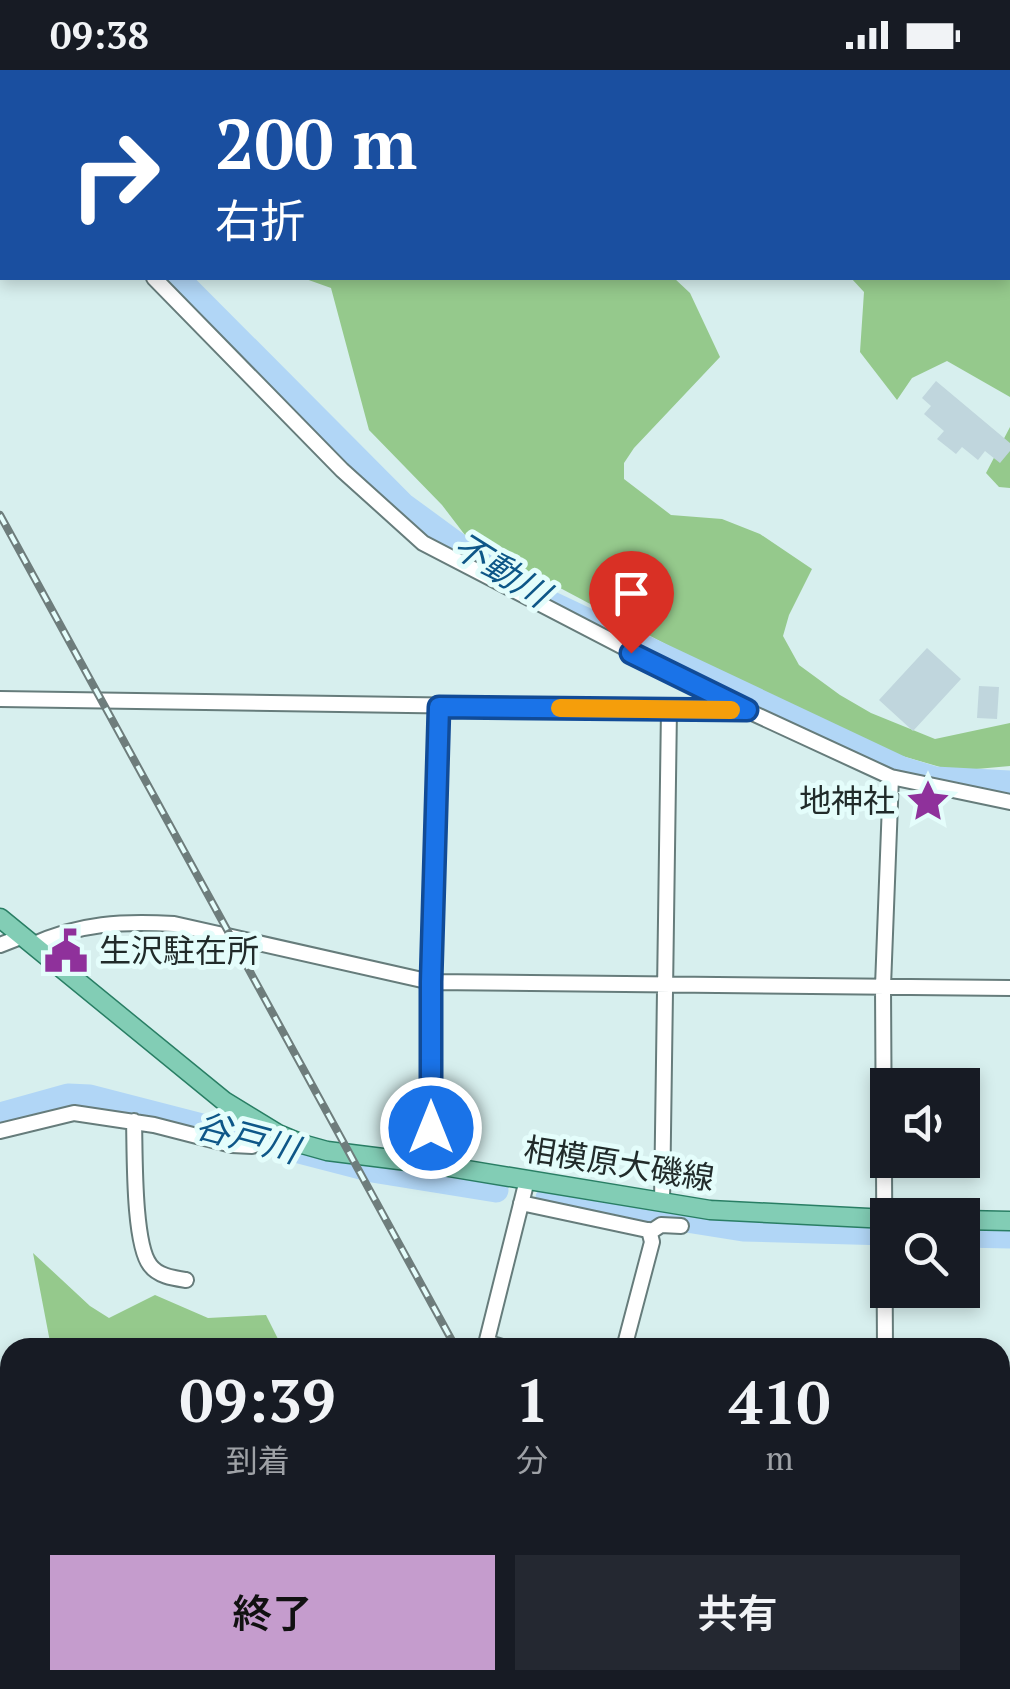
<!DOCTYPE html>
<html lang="ja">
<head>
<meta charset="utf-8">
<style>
  body { margin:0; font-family:"PT Serif","Noto Sans JP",serif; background:#242831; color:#f1f3f6; height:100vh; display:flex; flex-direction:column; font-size:38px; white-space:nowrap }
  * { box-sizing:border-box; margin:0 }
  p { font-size:32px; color:#9ea1a6 }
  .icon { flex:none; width:55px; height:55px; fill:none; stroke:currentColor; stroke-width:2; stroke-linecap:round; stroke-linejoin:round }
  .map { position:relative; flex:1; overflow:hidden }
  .side { position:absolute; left:0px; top:1268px; width:1010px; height:352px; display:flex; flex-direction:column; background:#171b24; border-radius:30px 30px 0 0; box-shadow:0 5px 15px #0003 }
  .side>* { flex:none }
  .guide { position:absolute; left:0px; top:0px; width:1010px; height:210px; box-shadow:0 5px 15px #0003; background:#1a4fa0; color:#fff; overflow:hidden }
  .controls { position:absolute; left:870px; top:998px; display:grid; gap:20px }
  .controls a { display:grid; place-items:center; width:110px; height:110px; border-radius:0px; background:#171b24; box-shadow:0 5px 15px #0003; font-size:50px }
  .pin { position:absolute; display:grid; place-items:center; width:85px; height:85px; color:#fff; margin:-102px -42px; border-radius:50% 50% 50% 0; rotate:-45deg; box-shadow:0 0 10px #0007 }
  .pin .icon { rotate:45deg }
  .me { position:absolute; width:110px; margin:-55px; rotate:0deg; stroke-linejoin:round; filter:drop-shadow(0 0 8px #0008) }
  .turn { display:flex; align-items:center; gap:35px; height:210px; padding:0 50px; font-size:45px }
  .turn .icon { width:130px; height:130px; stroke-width:2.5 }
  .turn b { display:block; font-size:70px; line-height:85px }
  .eta { display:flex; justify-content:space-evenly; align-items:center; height:170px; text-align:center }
  .eta b { font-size:60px; font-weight:600; line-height:70px }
  .primary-button { display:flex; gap:20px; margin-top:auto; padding:20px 50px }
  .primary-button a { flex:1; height:115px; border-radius:0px; background:#c59ccd; color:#111; font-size:40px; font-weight:600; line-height:115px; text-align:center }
  .primary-button a+a { background:#242831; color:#f1f3f6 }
  .status { display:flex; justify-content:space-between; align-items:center; height:70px; padding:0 50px; background:#171b24; direction:ltr }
  .status svg { height:28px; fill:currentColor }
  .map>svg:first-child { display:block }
  .forest { fill:#95c98c }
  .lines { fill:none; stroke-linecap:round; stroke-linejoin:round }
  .river { stroke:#b1d6f6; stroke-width:25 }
  .building { fill:#c0d6dd }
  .minor-casing { stroke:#667c7b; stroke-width:18 }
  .major-casing { stroke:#297e64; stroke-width:21 }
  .minor { stroke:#fff; stroke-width:14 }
  .major { stroke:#82cdb5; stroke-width:18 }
  .rail-casing { stroke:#6e7d7c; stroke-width:8 }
  .rail { stroke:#e4fdfb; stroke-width:4; stroke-dasharray:11; stroke-linecap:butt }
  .route-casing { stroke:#114b97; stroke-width:25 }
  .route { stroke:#1a73e8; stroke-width:18 }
  .slow { stroke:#f59e0b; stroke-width:18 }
  .labels { text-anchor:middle; stroke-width:10; stroke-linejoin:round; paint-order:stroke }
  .poi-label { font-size:32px; fill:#212b2a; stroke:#e4fdfb; text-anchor:end }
  .street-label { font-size:32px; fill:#212b2a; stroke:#e4fdfb }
  .water-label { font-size:35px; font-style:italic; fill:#0e5788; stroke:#e4fdfb }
</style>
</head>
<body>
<div class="status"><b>09:38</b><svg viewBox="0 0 49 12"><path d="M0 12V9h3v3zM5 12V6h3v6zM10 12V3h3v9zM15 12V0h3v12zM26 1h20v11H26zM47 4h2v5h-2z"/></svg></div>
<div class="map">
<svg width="1010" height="1619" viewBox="0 0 1010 1619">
  <rect width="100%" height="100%" fill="#d7efee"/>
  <path class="forest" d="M143,0H320L323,2H144Z
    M579,0H1010V327L947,291L912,308L897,330L860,282L864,222L851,208H1008V2Z
    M303,208H674L690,223L720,287L634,378L624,393V409L671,445L722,449L760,464L812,499L789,545L783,566L799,595L840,625L871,643L935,669L1010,653V696L954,701L878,679L703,594L468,469L442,435L369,360L331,218Z
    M1010,357V418L999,417L986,403Z
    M33,1183L90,1236L109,1248L155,1225L208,1248L266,1245L279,1271L278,1277H51Z
    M10,1372V1588L0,1592V1376Z
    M1010,1583V1619H954L956,1610H1000V1585Z
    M315,1610H586L592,1619H302Z
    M660,1610H892L901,1616L924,1619H665Z"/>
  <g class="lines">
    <path class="river" d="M0,22L2,24
      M177,208L403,435L512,515L902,699L935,709L1010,713
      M0,1045L68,1026L90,1027L372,1100L496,1120
      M548,1128L743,1159L888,1163
      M962,1165L1010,1166"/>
  </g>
  <path class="building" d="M936,311L1010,373V381L1000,393L985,381L978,390L962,377L956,384L937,369L944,361L924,344L931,336L922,328Z
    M927,578L961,609L913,661L879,630Z
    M979,616L999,617L997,649L977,648Z"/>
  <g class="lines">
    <g class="minor-casing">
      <path id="minor" d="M0,46L2,49
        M154,208L342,400L423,473L735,635L891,707L1010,732
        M0,629L741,640
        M0,875L23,866
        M32,875C80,853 123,851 174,854L431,912L1010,918
        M134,1051C135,1081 133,1173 150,1195C158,1206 173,1208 186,1210
        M0,1061L74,1043L154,1055L232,1075L252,1076L278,1064
        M431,1094V912L439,637
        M521,1133L652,1161L661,1155L681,1156
        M662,1133L669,639
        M486,1272L506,1278
        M485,1278L527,1110
        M624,1278L652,1172L649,1160
        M885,1278L883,916L891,707
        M1000,1480L1010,1484
        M0,1610L10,1604"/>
    </g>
    <g class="major-casing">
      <path id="major" d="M0,848L224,1031L278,1064L302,1074L327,1081L431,1094L710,1140L888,1149
        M962,1150L1010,1151"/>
    </g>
    <use href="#minor" class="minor"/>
    <use href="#major" class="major"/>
    <g class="rail-casing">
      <path id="rail" d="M0,445L456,1278
        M636,1610L640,1619"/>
    </g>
    <use href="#rail" class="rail"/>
  </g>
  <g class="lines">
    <g class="route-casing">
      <path id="route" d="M431,1058V912L439,637L747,640L631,583"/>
    </g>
    <use href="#route" class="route"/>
    <path class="slow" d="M560,638L731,640"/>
  </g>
  <defs>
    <g id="sight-bare" transform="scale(3.45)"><path d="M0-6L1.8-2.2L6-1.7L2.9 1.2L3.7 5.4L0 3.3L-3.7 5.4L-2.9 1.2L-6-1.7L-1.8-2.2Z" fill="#8f319b" stroke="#e4fdfb" stroke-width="2.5" paint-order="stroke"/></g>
    <g id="civic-bare" transform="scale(3.45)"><path d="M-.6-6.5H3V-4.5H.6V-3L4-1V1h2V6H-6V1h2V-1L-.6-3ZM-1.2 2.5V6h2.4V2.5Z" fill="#8f319b" stroke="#e4fdfb" stroke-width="2.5" paint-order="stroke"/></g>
  </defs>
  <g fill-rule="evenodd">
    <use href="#sight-bare" x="928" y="731"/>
    <use href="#civic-bare" x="66" y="881"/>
  </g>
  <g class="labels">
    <g class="poi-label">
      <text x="895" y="742">地神社</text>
      <text x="99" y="892" text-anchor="start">生沢駐在所</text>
    </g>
    <g class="street-label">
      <text transform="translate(619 1094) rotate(9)" y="11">相模原大磯線</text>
    </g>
    <g class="water-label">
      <text transform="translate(501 500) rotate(32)" y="12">不動川</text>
      <text transform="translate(247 1068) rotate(15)" y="12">谷戸川</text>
    </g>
  </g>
</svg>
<div class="controls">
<a><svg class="icon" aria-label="sound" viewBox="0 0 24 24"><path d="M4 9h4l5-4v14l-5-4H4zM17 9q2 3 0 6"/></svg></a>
<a><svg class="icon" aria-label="search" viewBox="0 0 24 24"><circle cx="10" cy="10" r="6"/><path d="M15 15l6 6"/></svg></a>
</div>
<div class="pin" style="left:631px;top:583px;background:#d93025"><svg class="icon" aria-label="arrive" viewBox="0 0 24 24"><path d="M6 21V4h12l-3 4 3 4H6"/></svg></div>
<svg class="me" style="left:431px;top:1058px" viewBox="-20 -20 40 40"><circle r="17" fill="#1a73e8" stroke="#fff" stroke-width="3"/><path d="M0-11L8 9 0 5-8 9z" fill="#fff"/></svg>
<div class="guide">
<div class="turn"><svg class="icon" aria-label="right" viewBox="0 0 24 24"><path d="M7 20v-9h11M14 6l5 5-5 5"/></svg><div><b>200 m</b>右折</div></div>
</div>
<section class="side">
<div class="eta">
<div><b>09:39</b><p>到着</p></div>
<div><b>1</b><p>分</p></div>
<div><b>410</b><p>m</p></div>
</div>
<div class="primary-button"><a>終了</a><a>共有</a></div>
</section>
</div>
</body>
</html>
